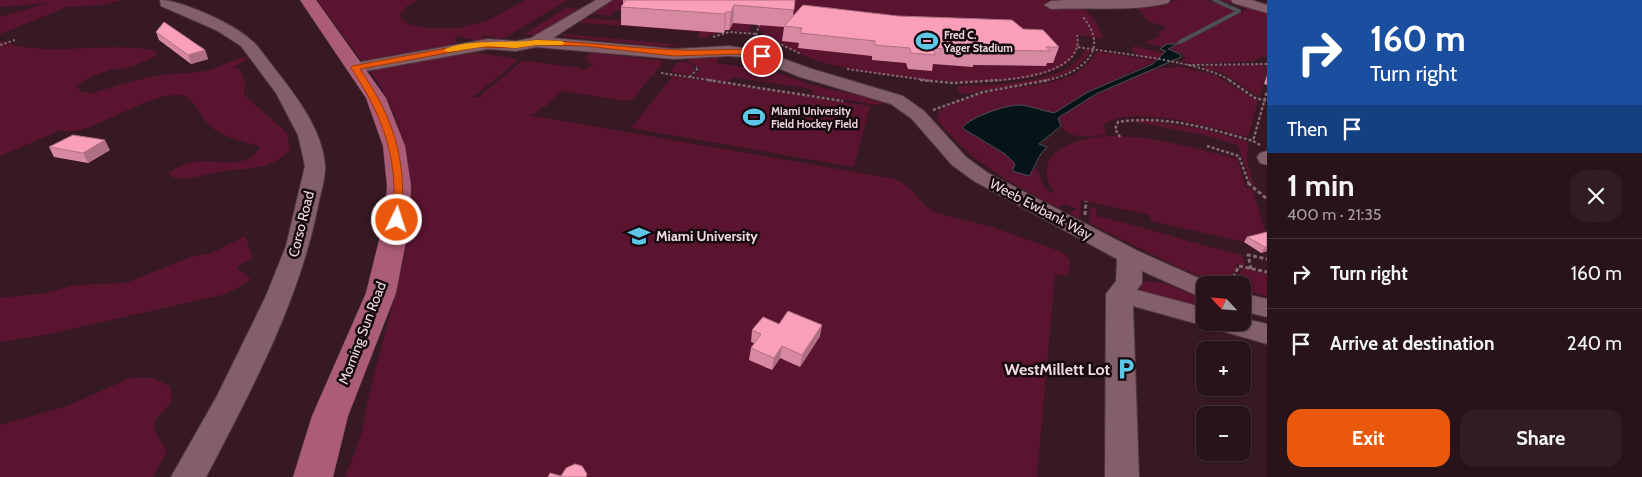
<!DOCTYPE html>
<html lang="en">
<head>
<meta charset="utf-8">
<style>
  body { margin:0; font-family:Cabin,sans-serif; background:#311c23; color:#f1f3f6; height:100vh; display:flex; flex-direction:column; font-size:19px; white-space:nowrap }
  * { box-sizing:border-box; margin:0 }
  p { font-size:16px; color:#a59ea2 }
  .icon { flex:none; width:28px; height:28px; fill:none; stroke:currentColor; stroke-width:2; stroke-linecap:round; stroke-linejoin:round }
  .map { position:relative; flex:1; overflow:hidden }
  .side { display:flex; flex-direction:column; background:#29131a; width:375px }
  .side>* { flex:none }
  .guide { background:#1a4fa0; color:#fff; overflow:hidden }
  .needle { width:32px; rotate:296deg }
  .controls { position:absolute; left:1196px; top:276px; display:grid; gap:10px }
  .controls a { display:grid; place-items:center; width:55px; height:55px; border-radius:10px; background:#29131a; box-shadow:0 1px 4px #0004,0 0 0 1px #453239; font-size:25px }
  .pin { position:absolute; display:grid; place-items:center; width:42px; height:42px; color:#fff; margin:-21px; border:2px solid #fff; border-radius:50%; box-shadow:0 1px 5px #0007 }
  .me { position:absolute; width:55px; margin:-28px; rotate:4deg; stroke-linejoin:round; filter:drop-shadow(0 0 4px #0008) }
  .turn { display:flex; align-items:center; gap:18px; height:105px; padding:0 20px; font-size:22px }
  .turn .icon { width:65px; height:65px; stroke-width:2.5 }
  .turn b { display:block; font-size:35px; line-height:42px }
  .then { display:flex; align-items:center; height:48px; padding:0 20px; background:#0003; gap:10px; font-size:19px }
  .round { display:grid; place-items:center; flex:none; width:52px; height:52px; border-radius:15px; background:#311c23 }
  .headline { display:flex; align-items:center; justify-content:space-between; height:85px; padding:0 20px }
  h1 { font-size:30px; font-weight:800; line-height:38px }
  .action { display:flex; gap:10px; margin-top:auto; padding:10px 20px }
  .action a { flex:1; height:58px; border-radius:15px; background:#ea580c; color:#fff; font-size:20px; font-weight:800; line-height:58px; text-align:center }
  .action a+a { background:#311c23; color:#f1f3f6 }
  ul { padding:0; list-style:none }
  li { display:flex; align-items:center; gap:15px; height:70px; padding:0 20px; border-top:1px solid #453239 }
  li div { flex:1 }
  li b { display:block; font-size:19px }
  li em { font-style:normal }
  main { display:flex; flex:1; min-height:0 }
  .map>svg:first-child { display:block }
  .green { fill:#5b1430 }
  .water { fill:#061419; stroke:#4c4f54 }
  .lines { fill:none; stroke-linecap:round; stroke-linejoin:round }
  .stream { stroke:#4c4f54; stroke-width:4 }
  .minor-casing { stroke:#4f373e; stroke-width:2 }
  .major-casing { stroke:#4f373e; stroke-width:1 }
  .path-far2 { stroke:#836870; stroke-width:2; stroke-dasharray:2.5 2; stroke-linecap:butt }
  .path-far1 { stroke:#836870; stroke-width:2.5; stroke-dasharray:3 2; stroke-linecap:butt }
  .path { stroke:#836870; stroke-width:3; stroke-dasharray:4 2.5; stroke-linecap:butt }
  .minor { fill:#835f69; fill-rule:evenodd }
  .major { fill:#ab5c76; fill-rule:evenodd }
  .wall { fill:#d689a0 }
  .shaded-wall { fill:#ae6f82 }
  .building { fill:#f99fba; stroke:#ae6f82 }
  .route { fill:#ea580c; stroke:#983908 }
  .slow { fill:#f59e0b }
  .labels { text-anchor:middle; stroke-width:5; stroke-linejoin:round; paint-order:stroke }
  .far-poi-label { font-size:11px; font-weight:bold; fill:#eed9de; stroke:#16090d; text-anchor:start }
  .street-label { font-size:14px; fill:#eed9de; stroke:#16090d }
  .poi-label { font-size:14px; font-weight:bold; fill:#eed9de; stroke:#16090d; text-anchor:start }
  .near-poi-label { font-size:16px; font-weight:bold; fill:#eed9de; stroke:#16090d; text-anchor:end }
</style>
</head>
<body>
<main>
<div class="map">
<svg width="1267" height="477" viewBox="0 0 1267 477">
  <rect width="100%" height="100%" fill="#371923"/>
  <path class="green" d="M0,0H121L102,5L67,7L0,34V17L48,3L0,7Z
    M317,0H419L407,6L400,14L401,19L408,24L426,28H459L487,21L525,0H567L503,39L483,35L480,37L500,41L475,42V40L459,37L462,34L455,38L457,45L365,61H362Z
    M608,0H637L630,11L616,10L609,16L589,13Z
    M752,0H1050L1047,2C1057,9 1064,5 1077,7C1089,9 1101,27 1103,39L1078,35C1078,39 1079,44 1078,47C1064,101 887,78 847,68C832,65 817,61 803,55C789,49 777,40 763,39L764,34L752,20L748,32L729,30L731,24Z
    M1179,0H1206L1238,11L1176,44L1163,47L1144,42L1159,37L1160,33L1166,27L1148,21L1144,17L1146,16L1137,9Z
    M1220,0H1230L1267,11V57H1259L1255,61L1193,64L1181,61L1186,58L1182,53L1167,50L1247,9Z
    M567,7L579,9L534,36L525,34Z
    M584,18L624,21L622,25L721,32L704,38L698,37L699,32L574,22Z
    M564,34L682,45L661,47L562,36Z
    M0,41C50,59 105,40 156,51V56L136,65L123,69H112L88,78L76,86L81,92L93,93C116,86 140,78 164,75C180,72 195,74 210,70C221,67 241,54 249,58L233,68L240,69L245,84L244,95L287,133L290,149C274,171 241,168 218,172C200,175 191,181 172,177L169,173C177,168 185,163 194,162C215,159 249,171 260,147C244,141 219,137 207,123C198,113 195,96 178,95C144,93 88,139 61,130L0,156Z
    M1135,46L1164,54L1158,60L1140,57L1131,49Z
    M1085,49L1091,50C1072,89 1005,82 969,94L959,93L957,86C988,85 1074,85 1085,49Z
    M466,51L516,59L517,61L477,94L471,96L482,98L480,96L521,62L528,61L580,68L582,71L594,64L586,62L589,59L585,58L591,52L664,61L652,77L648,76L650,78L632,100L625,101L562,91L546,106L541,107L535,114L529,115L890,178C918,186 915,202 936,213L992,227L1062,252C1071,258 1071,263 1068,274L1064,276L1055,274L1037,476L1040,477H345C351,462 358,446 362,431C367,407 371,384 378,360C405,261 436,165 371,72L388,65Z
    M1097,51L1156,61L1088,92L1054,113L1019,105L969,121L964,130L1005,154L1015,164L1012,171L1029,176L1035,168C1043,176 1039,190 1054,193C1052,188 1048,182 1047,176C1045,166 1050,156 1059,150C1105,119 1189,148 1238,159L1245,187L1252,189L1267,237L1244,242L1151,221L1150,215L1081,200L1080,219L1070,213L1076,209L1065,204L1058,208C1012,184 968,161 937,119L940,110C957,101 975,95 994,91C1028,84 1079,87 1097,51Z
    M720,56L716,63L743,67L750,63L811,85L888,102L877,105L811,94L813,89L732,77L728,82L694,77L700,68L686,60Z
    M678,62H687L695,68L690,76L670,72Z
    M1260,64L1267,66V75L1259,97L1221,72L1204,69L1203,66Z
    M1177,66L1215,75L1258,101L1248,137C1214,128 1134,104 1104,124L1106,135C1086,136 1067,142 1057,118C1089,98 1139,65 1176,68Z
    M673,76L870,106L854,167L631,128Z
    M1140,120L1204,129L1248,142L1247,160L1254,186L1267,197L1251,185L1238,145L1200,134L1135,122Z
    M1090,207L1096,208L1097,216C1146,227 1193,244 1242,255L1245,266L1236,264C1237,275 1226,279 1216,283L1180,268L1089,223Z
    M245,236L253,258L239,265L237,270L243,272L251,280L226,294L45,335L0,342V298L46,293L74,285L126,283L190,257L211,253Z
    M1243,268L1267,274V296L1243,290L1242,285H1225L1234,282Z
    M1146,281L1164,283L1205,300V312L1141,292V285Z
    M130,378H152L170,386L172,401L154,422L156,434L167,451L153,477H0V425L67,406Z"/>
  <path class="water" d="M1183,38H1188L1168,49L1180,54L1181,57L1096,94L1058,118L1061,126L1039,144L1047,147C1037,156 1036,166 1029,176L1012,171L1015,164L1005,154L962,128C970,117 1006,105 1019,105C1027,105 1045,111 1054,113L1088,92L1153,64L1166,51L1160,49L1167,44H1176Z"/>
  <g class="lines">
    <path class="stream" d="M1180,42L1239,11L1214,0"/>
    <g class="minor-casing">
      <path id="minor" d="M160,0C181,0 234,24 251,40C258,45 263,54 268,60C291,90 322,126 325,165C326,178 320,194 318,206C299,302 251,391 206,477H171L217,396L266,296L286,246L305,166L298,135L276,93L241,46L216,30L161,6Z
        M596,0H612L553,38L674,49L729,46L762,51L812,69L903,96L924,111L966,157L988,173L1138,251L1214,285H1205V299L1142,271V283L1137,290L1205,308V322H1242V318L1267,324V344L1215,329L1213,324L1205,326L1133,306L1139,477H1105L1106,294L1116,281L1117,259L974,181L952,165L912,119L891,104L800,77L753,58L729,56L674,59L536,47L516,51L488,49L355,73L347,68L355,63L488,39L516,41L531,38Z
        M1065,0H1170L1168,3C1130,12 1090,7 1051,9L1044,5L1051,1Z
        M1231,0H1252L1267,5V13L1233,3Z
        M1267,151V165L1260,163L1257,157L1260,153Z
        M1242,293L1267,299V317L1242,311Z"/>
    </g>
    <g class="major-casing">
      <path id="major" d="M300,0H316L386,98L405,146L411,186L410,220L396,293L348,416L333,477H293L312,416L366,293L384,220L387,186L383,146L366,98Z"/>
    </g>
    <path class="path-far2" d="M756,35L759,25
      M713,37L729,32L757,34
      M755,38L780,44L801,54
      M0,45L15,40
      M1078,47C1118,54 1199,60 1231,81
      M1188,65L1267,64
      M847,69L933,81
      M661,73L716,81
      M690,77L698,68L696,67
      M986,81C1011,80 1086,74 1077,35
      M1043,81C1077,75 1113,53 1083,17"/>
    <path class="path-far1" d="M708,80L843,101
      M920,80L953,83L1000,80
      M1229,80L1255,98L1267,101
      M933,110L983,92L1049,80
      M1120,137L1115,129L1118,122C1165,115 1208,128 1253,141
      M1260,145L1253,141L1267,91
      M1207,146L1239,156L1249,184"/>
    <path class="path" d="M1248,183L1267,199
      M1085,215L1086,201
      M1251,269L1248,255L1267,259
      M1222,284L1233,278L1239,266L1267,272"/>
    <use href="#minor" class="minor"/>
    <use href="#major" class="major"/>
  </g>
  <path class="wall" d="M623,0H795L793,16L1023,29L1059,47L1053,63H1047L1046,66L973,65V67L933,64L932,71L908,69L906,63L872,60V56L798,48L799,43L782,41L784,27L733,23L729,30H725L724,33L621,25V7L623,4Z
    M156,32L205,50L208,59L191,64L159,40Z
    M1267,75V85L1264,84Z
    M49,147L110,150L88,163L54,157Z
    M1267,232V251L1261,253L1244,242L1247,237Z
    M779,324L820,336L800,367L780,358L772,370L749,360L751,348L754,343L751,342L752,330Z"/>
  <path class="shaded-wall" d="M734,5L733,23L729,30L731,12Z
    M726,12L725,30L724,33L725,14Z
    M205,50L208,59L191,64L188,55Z
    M105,140L110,150L88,163L83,153Z
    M1267,246V251L1261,253L1265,247Z
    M822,325L820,336L800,367L802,355Z
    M782,346L780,358L772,370L774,358Z"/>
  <path class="building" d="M626,0H795L794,10L734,5L731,12H726L725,14L621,7Z
    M803,5L898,16L1012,20L1023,29L1043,30L1059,47H1046L1051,51L976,50L977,52L933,48L935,55L911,53L910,48L875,45V41L800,33L802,28L784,26Z
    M164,22L205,50L188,55L156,32Z
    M73,135L105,140L83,153L49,147Z
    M1267,232V246L1265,247L1247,237Z
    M788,311L822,325L802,355L782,346L774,358L751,348L761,334L752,330L763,317L779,324Z
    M575,464L582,466L587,474L586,477H548L550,473L561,476L566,468Z"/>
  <path class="route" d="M536,40C595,42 654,52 713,50C728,50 752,47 765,56L762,58L737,54L674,56L585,46L536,45L516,48L479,47L360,69C395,120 406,159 402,220L397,224L393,223C388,213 395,196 394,185C392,140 375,104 351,68L352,66L479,42L516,43Z"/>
  <path class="slow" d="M536,40L562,41L565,43L562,45H536L516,48L488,46L448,52L444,50C463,38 512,44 536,40Z"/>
  <defs>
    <g id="stadium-bare" transform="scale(1.725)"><path d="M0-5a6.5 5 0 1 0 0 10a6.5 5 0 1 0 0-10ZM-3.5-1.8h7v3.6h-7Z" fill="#5dc7e8" stroke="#16090d" stroke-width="2.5" paint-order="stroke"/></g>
    <g id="university-bare" transform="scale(1.725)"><path d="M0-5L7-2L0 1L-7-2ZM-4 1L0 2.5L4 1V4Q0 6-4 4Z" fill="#5dc7e8" stroke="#16090d" stroke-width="2.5" paint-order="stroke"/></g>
    <g id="parking-bare" transform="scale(1.725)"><path d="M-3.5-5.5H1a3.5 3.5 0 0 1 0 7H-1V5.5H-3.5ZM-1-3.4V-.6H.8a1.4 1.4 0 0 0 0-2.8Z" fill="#5dc7e8" stroke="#16090d" stroke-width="2.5" paint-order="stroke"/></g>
  </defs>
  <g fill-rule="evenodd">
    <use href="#stadium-bare" x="927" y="41"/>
    <use href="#stadium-bare" x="754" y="117"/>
    <use href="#university-bare" x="639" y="236"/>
    <use href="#parking-bare" x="1126" y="369"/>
  </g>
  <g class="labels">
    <g class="far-poi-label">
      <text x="944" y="39">Fred C.<tspan x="944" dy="13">Yager Stadium</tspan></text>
      <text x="771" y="115">Miami University<tspan x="771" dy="13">Field Hockey Field</tspan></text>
    </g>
    <g class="street-label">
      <text transform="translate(1041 209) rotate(28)" y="5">Weeb Ewbank Way</text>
      <text transform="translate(301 224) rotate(-76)" y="5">Corso Road</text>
      <text transform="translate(362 333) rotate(-69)" y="5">Morning Sun Road</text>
    </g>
    <g class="poi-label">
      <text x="656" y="241">Miami University</text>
    </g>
    <g class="near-poi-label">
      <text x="1110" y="375">WestMillett Lot</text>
    </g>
  </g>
</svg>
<div class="controls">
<a><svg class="needle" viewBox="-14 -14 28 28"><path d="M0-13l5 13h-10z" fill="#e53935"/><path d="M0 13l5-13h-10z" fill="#a59ea2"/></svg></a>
<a>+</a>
<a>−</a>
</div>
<div class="pin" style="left:762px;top:56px;background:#d93025"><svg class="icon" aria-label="arrive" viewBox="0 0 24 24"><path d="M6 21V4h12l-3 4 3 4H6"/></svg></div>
<svg class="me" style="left:397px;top:220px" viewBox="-20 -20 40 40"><circle r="17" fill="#ea580c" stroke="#fff" stroke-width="3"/><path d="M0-11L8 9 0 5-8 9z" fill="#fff"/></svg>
</div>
<section class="side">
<div class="guide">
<div class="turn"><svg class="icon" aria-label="right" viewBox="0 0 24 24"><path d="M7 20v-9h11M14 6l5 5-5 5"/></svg><div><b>160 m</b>Turn right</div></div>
<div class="then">Then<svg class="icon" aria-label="arrive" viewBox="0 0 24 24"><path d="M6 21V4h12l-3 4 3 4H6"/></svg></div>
</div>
<div class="headline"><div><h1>1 min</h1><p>400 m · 21:35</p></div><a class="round"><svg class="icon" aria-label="close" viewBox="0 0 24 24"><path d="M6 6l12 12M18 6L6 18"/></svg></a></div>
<ul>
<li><svg class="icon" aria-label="right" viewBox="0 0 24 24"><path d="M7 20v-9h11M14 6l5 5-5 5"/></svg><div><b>Turn right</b></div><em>160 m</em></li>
<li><svg class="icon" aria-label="arrive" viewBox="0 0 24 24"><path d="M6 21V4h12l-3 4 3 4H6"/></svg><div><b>Arrive at destination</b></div><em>240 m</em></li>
</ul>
<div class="action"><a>Exit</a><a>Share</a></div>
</section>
</main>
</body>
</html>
